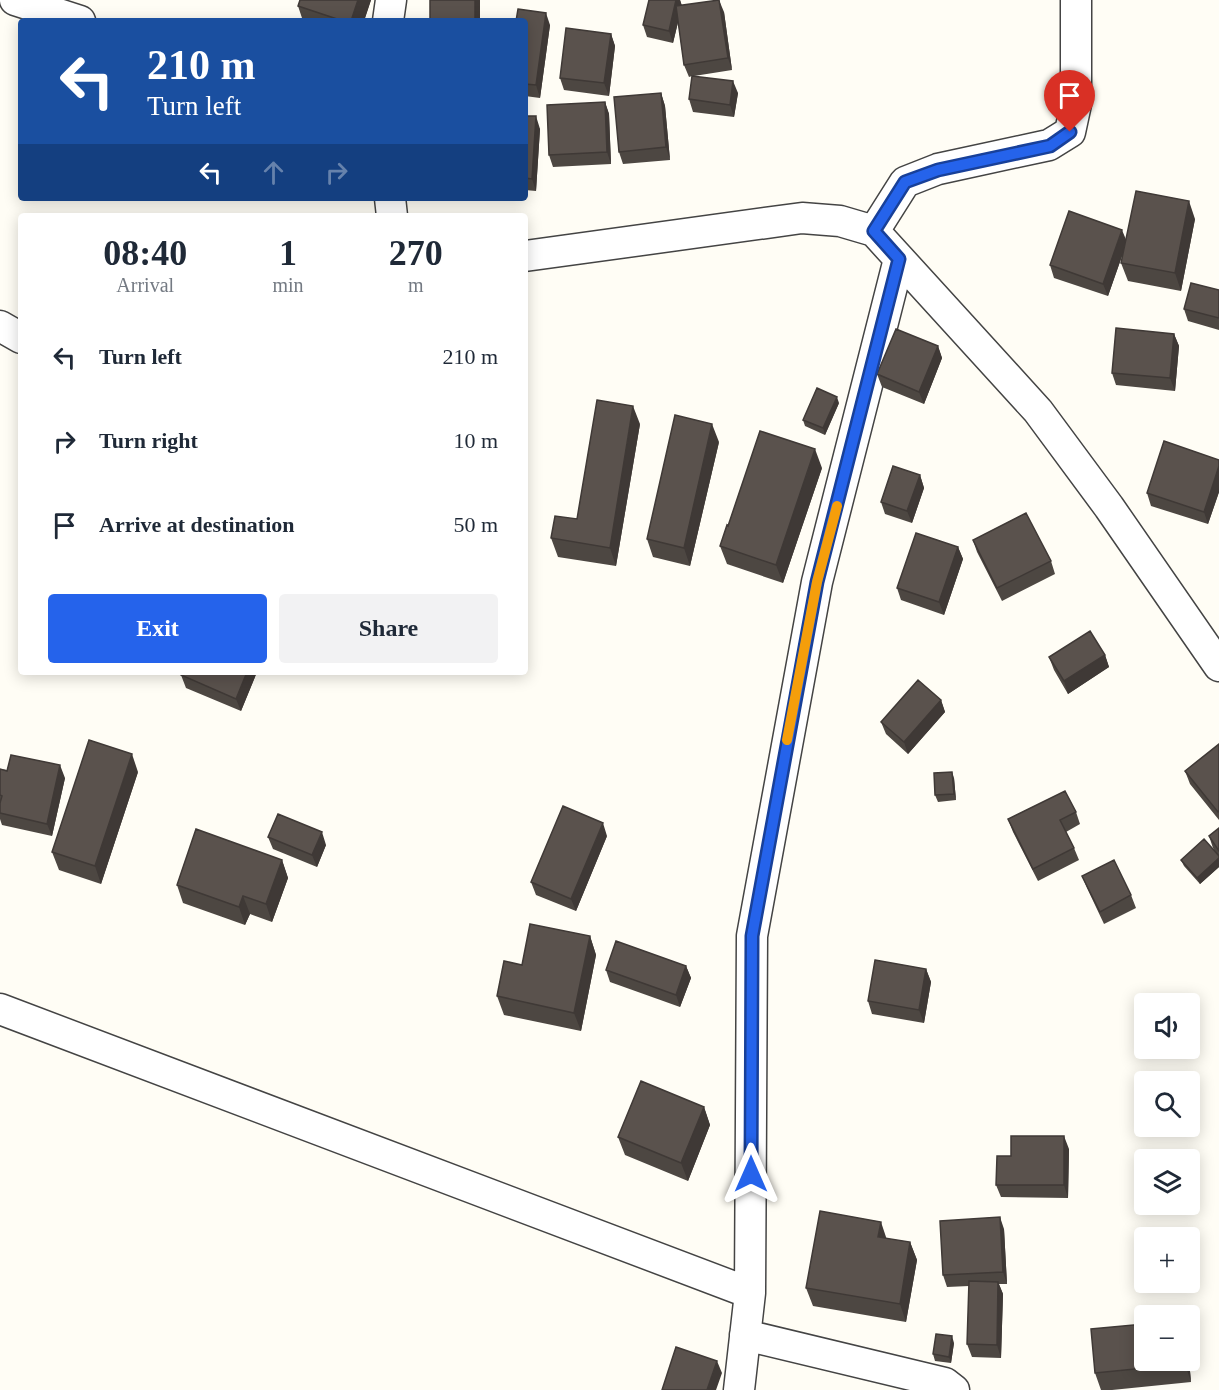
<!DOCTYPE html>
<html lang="en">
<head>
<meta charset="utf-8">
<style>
  body { margin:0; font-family:"Times New Roman",serif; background:#f2f2f3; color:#1f2937; height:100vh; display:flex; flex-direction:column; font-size:22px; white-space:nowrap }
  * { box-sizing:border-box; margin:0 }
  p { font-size:20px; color:#747a83 }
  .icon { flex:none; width:33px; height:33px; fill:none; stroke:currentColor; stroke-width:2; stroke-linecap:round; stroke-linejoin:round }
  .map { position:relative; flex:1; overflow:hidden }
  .drawer { position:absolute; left:18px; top:213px; width:510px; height:462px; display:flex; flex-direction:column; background:#fff; border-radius:6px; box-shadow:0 3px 15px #0003 }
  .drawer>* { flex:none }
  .guide { position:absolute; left:18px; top:18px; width:510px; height:183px; border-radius:6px; box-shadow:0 3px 15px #0003; background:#1a4fa0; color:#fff; overflow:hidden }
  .tools { position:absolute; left:1134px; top:993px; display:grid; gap:12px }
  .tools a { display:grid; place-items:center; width:66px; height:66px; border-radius:6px; background:#fff; box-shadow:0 3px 15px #0003; font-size:30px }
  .pin { position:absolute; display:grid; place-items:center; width:51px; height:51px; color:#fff; margin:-62px -26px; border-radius:50% 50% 50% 0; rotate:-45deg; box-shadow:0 0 6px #0007 }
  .pin .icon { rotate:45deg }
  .me { position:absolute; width:66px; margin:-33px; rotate:0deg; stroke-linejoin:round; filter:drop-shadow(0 0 4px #0008) }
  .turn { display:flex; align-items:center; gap:21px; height:126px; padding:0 30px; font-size:27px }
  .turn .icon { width:78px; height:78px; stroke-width:2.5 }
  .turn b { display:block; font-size:42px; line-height:51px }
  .lanes { display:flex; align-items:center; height:57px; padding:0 30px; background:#0003; justify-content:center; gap:30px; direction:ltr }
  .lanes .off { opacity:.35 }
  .eta { display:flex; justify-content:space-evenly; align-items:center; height:102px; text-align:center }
  .eta b { font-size:36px; font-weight:700; line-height:42px }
  .action { display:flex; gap:12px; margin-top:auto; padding:12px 30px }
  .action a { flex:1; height:69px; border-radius:6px; background:#2563eb; color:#fff; font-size:24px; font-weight:700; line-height:69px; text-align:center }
  .action a+a { background:#f2f2f3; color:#1f2937 }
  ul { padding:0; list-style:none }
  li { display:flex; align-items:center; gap:18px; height:84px; padding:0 30px }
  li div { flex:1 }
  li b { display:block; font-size:22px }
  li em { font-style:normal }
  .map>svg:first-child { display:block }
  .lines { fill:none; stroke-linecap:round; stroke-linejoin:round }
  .minor-casing { stroke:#444; stroke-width:33 }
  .minor { stroke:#fff; stroke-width:30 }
  .wall { fill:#4d4742 }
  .shaded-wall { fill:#3f3936 }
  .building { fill:#5a524d; stroke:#3f3936; stroke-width:1.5 }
  .route-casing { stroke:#184099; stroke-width:15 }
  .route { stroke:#2563eb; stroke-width:10 }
  .slow { stroke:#f59e0b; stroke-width:10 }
</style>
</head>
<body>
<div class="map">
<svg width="1219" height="1390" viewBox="0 0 1219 1390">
  <rect width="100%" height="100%" fill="#fffdf5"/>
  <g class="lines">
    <g class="minor-casing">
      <path id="minor" d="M15,0L80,21
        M388,21L391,0
        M390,198L392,216
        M874,231L905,182L938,169L1049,145L1070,132L1076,104V0
        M525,256L802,218L840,221L874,231L1038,411L1109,507L1219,666
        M0,326L21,338
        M0,1009L750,1293
        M745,1335L945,1383L954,1390
        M739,1390L750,1293L752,936L817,582L899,259"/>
    </g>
    <use href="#minor" class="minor"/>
  </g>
  <path class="wall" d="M300,0H371L364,21H303L298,6Z
    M649,0H680L682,6L724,12L732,70L694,76L738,93L734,117L693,112L689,99L692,76L689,77L684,65L678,22L673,43L647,37L643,25Z
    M525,21L550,25L540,98L525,96Z
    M611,34L615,46L609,96L564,90L560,78Z
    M661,93L665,106L670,160L623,164L619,152Z
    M605,102L609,114L611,164L553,167L549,155Z
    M525,116L540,129L536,191L525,190Z
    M1195,219L1181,291L1128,281L1121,263L1124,250L1108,296L1054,278L1050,265L1126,240Z
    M1219,290V330L1188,321L1184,309Z
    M1174,334L1179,346L1175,391L1116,385L1112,373Z
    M938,346L942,358L924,404L882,387L877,374Z
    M839,403L825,435L805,426L803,420Z
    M640,424L616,566L558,557L551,538L577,519Z
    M719,442L690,566L653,557L647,539Z
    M1219,460V492L1208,524L1151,506L1147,493Z
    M822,468L783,583L727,564L720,546L728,526Z
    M920,475L924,488L912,523L885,514L881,502Z
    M973,540L1051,561L1055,574L1002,601L977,552Z
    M958,547L963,559L944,615L901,600L897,588Z
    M1105,655L1109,667L1068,694L1054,670L1049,657Z
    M183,672H257L241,711L186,688L181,675Z
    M941,700L945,712L908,754L886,734L881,722Z
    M1219,744V820L1190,784L1185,771Z
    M0,769L65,778L52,836L2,825L0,819Z
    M138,772L101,884L59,870L52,852Z
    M954,778L956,800L938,802L935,795Z
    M1076,812L1080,824L1066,832L1074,848L1079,860L1038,881L1013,832L1008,819Z
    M1219,828V867L1200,884L1184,866L1181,860L1216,853L1213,848L1209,836Z
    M607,836L576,911L536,895L531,882Z
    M268,837L326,845L317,867L273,849Z
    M282,860L288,878L272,922L250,914L245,925L183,903L177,885Z
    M1082,876L1131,895L1136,908L1104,924L1087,888Z
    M590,936L596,955L581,1031L504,1015L497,996L522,965Z
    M686,966L691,978L680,1007L610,982L606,970Z
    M926,969L931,982L924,1023L872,1014L868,1001Z
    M704,1107L710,1125L688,1181L625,1155L618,1137Z
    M1069,1149L1068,1198L1001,1197L996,1185L1011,1156Z
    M1004,1229L1007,1284H999L1003,1294L1001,1358L972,1357L967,1344L969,1286L947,1287L943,1275Z
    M910,1242L917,1260L906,1322L813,1306L806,1288Z
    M954,1343L951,1363L935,1361L933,1354Z
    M1144,1360H1189L1191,1382L1112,1390H1101L1095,1373Z"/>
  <path class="shaded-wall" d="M358,0H371L364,21H351Z
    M475,0H480V21H475Z
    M676,0H680L682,6L673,43L669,31Z
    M719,0L724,12L732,70L728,58Z
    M546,13L550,25L540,98L536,85Z
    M611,34L615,46L609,96L604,83Z
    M733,81L738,93L734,117L730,105Z
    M661,93L665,106L670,160L666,147Z
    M605,102L609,114L611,164L607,152Z
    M536,116L540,129L536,191L532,179Z
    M1189,201L1195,219L1181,291L1175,273Z
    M1122,230L1127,242L1108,296L1103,284Z
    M1174,334L1179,346L1175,391L1170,378Z
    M938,346L942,358L924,404L919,392Z
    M837,397L839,403L825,435L823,428Z
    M633,406L640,424L616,566L610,548Z
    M712,424L719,442L690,566L684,548Z
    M815,449L822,468L783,583L776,565Z
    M1219,466V492L1208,524L1204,512Z
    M920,475L924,488L912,523L907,511Z
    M958,547L963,559L944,615L939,602Z
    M1105,655L1109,667L1068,694L1064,681Z
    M247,672H257L241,711L236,699Z
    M941,700L945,712L908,754L904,742Z
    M132,754L138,772L101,884L95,866Z
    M60,765L65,778L52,836L47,824Z
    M952,772L954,778L956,800L954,794Z
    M603,823L607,836L576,911L571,899Z
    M322,832L326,845L317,867L312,855Z
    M1219,858V867L1200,884L1197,878Z
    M282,860L288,878L272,922L266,904Z
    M243,896L250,914L245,925L239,907Z
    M590,936L596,955L581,1031L574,1013Z
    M686,966L691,978L680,1007L676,995Z
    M926,969L931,982L924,1023L919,1010Z
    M704,1107L710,1125L688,1181L681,1163Z
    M1064,1136L1069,1149L1068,1198L1064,1185Z
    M1000,1217L1004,1229L1007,1284L1003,1272Z
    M881,1222L887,1240L878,1237Z
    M910,1242L917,1260L906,1322L900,1304Z
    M998,1282L1003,1294L1001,1358L997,1345Z
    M952,1336L954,1343L951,1363L949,1357Z
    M1184,1360H1189L1191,1382L1185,1364Z
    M717,1361L722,1373L716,1390H707Z"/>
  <path class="building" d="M300,0H358L351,21H343L298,6Z
    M430,0H475V21H430Z
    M649,0H676L669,31L643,25Z
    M719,0L728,58L684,65L676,6Z
    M518,9L546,13L536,85L525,84V21H516Z
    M566,28L611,34L604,83L560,78Z
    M692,76L733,81L730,105L689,99Z
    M661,93L666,147L619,152L614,97Z
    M605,102L607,152L549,155L547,105Z
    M525,116H536L532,179L525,178Z
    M1136,191L1189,201L1175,273L1121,263Z
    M1069,211L1122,230L1103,284L1050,265Z
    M1191,283L1219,290V318L1184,309Z
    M1116,328L1174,334L1170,378L1112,373Z
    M896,329L938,346L919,392L877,374Z
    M817,388L837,397L823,428L803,420Z
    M597,400L633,406L610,548L551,538L555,516L577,519Z
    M675,415L712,424L684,548L647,539Z
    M760,431L815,449L776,565L720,546L727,525L728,526Z
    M1164,441L1219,460V466L1204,512L1147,493Z
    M893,466L920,475L907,511L881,502Z
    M1026,513L1051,561L997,588L973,540Z
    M916,533L958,547L939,602L897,588Z
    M1090,631L1105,655L1064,681L1049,657Z
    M183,672H247L236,699L181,675Z
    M918,680L941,700L904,742L881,722Z
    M89,740L132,754L95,866L52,852Z
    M1219,744V811L1218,812L1185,771Z
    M11,755L60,765L47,824L0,813V803L2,796L0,795V769L7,771Z
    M952,772L954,794L935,795L934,773Z
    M1065,791L1076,812L1060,820L1074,848L1033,869L1008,819Z
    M563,806L603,823L571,899L531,882Z
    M278,814L322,832L312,855L268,837Z
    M1219,828V851L1209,836Z
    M196,829L282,860L266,904L243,896L239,907L177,885Z
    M1204,839L1219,856V858L1197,878L1181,860Z
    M1114,860L1131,895L1100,912L1082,876Z
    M530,924L590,936L574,1013L497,996L504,961L522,965Z
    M616,941L686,966L676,995L606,970Z
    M875,960L926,969L919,1010L868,1001Z
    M641,1081L704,1107L681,1163L618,1137Z
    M1011,1136H1064V1185H996L997,1156H1011Z
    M820,1211L881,1222L878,1237L910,1242L900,1304L806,1288Z
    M1000,1217L1003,1272L943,1275L940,1221Z
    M969,1281L998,1282L997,1345L967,1344Z
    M1144,1324V1360H1184L1185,1364L1095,1373L1091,1329Z
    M936,1334L952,1336L949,1357L933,1354Z
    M676,1347L717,1361L707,1390H662Z"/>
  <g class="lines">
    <g class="route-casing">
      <path id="route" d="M751,1174L752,936L817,582L899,259L874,231L905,182L938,170L1050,146L1070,132"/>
    </g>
    <use href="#route" class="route"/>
    <path class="slow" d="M787,740L817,582L837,506"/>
  </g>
</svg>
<div class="tools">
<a><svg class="icon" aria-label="sound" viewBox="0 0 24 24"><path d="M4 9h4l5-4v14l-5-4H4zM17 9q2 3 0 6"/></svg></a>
<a><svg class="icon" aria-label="search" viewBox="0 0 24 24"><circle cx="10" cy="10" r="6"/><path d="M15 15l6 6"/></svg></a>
<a><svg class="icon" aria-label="layers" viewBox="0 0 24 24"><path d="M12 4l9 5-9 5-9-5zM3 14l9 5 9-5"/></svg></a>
<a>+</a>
<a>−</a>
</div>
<div class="pin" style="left:1070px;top:132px;background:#d93025"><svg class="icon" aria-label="arrive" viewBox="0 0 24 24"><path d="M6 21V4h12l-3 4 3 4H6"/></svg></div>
<svg class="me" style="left:751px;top:1174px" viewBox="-20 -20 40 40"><path d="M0-17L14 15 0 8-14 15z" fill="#2563eb" stroke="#fff" stroke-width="4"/></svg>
<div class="guide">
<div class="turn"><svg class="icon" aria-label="left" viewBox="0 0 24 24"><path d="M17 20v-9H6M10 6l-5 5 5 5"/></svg><div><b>210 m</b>Turn left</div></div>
<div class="lanes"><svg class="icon" aria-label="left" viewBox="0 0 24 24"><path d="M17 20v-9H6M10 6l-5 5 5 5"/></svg><svg class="icon off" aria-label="ahead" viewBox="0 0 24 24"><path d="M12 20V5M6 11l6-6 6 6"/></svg><svg class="icon off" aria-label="right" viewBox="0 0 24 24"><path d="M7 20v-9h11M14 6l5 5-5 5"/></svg></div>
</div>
<section class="drawer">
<div class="eta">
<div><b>08:40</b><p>Arrival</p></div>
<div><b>1</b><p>min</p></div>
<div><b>270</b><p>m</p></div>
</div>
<ul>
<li><svg class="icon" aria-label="left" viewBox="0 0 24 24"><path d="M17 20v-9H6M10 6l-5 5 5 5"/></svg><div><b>Turn left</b></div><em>210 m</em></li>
<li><svg class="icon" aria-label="right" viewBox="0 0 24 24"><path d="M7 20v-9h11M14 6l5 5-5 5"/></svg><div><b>Turn right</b></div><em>10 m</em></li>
<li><svg class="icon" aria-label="arrive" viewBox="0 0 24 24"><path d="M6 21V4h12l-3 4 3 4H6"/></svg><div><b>Arrive at destination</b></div><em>50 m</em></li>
</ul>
<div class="action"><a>Exit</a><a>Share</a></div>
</section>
</div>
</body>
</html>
